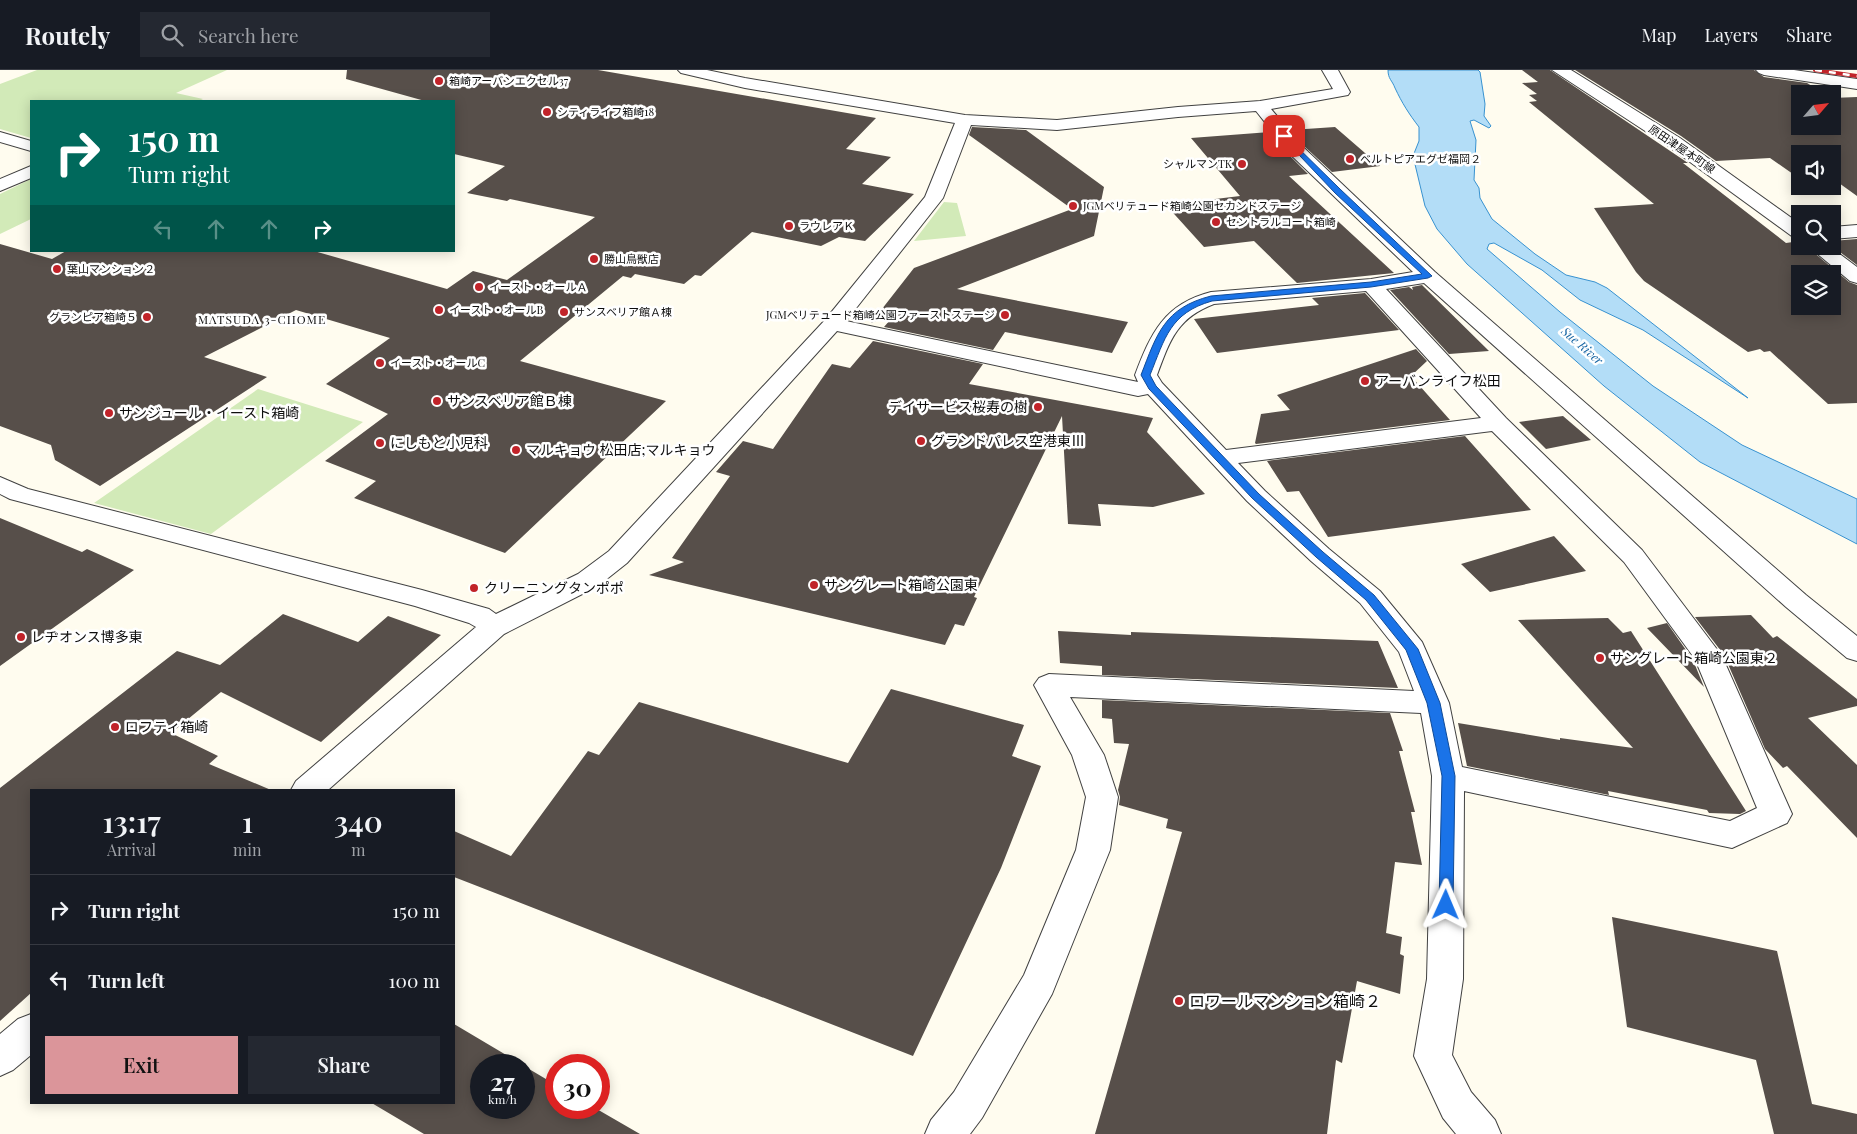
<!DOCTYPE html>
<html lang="en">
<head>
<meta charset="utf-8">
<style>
  body { margin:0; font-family:"Playfair Display","Noto Sans JP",serif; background:#242831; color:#f1f3f6; height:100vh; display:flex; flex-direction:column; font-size:19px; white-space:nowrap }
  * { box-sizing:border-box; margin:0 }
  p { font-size:16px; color:#9ea1a6 }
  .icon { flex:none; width:28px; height:28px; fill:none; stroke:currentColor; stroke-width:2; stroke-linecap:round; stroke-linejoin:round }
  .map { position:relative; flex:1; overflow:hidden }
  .drawer { position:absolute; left:30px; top:719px; width:425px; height:315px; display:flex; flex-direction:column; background:#171b24; border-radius:0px; box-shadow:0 2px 12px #0003 }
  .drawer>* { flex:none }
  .banner { position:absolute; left:30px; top:30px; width:425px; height:152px; border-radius:0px; box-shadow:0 2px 12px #0003; background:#00695c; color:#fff; overflow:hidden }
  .needle { width:32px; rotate:62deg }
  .tools { position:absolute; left:1791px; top:15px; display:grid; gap:10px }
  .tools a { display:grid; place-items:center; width:50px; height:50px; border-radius:0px; background:#171b24; box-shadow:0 2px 12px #0003; font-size:25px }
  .speed { position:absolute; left:470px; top:984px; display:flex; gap:10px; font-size:25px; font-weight:700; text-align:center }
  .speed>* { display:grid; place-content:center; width:65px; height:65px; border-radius:50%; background:#171b24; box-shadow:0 2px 12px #0003; line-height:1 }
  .speed small { font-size:12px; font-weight:400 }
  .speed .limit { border:8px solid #d22; background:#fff; color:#111 }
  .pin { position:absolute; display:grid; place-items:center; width:42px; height:42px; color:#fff; margin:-21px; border-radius:10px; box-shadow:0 2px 8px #0006 }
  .me { position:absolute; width:55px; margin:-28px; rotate:1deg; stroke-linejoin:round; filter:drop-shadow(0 0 4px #0008) }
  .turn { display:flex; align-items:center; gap:18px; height:105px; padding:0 15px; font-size:22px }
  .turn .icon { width:65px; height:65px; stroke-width:2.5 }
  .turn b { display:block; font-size:35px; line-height:42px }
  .lanes { display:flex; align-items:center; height:48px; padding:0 15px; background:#0003; justify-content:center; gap:25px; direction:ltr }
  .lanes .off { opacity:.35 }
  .eta { display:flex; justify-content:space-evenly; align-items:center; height:85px; text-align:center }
  .eta b { font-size:30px; font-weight:600; line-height:35px }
  .primary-button { display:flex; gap:10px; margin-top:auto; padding:10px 15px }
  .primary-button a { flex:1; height:58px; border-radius:0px; background:#db959a; color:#111; font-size:20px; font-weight:600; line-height:58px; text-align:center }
  .primary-button a+a { background:#242831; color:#f1f3f6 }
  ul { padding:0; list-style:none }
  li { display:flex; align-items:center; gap:15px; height:70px; padding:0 15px; border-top:1px solid #363941 }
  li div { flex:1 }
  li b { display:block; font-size:19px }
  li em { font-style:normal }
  header { display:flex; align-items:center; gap:30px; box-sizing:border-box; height:70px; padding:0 25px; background:#171b24; border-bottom:1px solid #363941 }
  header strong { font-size:24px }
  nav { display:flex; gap:28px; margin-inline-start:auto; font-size:18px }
  .search { width:350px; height:45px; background:#242831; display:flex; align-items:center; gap:12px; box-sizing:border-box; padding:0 18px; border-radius:0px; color:#9ea1a6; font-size:19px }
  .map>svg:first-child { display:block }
  .green { fill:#d2eab8 }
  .water { fill:#b3ddf7; stroke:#3892d0 }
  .building { fill:#574f4a; fill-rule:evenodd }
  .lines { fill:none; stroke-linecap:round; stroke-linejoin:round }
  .minor-casing { stroke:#414141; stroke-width:2 }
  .tertiary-casing { stroke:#414141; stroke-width:2 }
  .minor { fill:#fff; fill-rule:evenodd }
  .tertiary { fill:#fff; fill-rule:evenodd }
  .rail-casing { stroke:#c12329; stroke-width:4 }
  .rail { stroke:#fff; stroke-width:2.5; stroke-dasharray:7; stroke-linecap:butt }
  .route { fill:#1a73e8; stroke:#114b97 }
  .poi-dot { fill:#c12329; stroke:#fff; stroke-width:2 }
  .labels { text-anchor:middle; stroke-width:5; stroke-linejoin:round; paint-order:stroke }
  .far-poi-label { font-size:11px; fill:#0e0e0e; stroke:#fff; text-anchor:start }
  .far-street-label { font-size:11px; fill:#0e0e0e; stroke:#fff }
  .far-neighbourhood-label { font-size:12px; letter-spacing:1px; fill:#0e0e0e; stroke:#fff }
  .far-water-label { font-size:12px; font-style:italic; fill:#1463a2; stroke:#fff }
  .poi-label { font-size:14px; fill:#0e0e0e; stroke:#fff; text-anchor:start }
  .near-poi-label { font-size:16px; fill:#0e0e0e; stroke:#fff; text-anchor:start }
</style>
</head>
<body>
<header>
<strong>Routely</strong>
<div class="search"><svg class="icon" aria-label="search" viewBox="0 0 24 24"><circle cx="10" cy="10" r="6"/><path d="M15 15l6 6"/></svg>Search here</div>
<nav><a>Map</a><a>Layers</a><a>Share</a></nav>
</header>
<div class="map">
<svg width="1857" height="1064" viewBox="0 0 1857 1064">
  <rect width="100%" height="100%" fill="#fffcef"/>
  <path class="green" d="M37,0H227L176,23L203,29L199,31H31V68L0,59V14Z
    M31,109V149L0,164V124Z
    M944,132L957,133L966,166L914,171Z
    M258,319L363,352L211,464L94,433Z"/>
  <path class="water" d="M1388,0H1478L1480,2L1485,34L1484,46L1491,56L1489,58L1474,50L1470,51L1476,70L1474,110L1479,118L1480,128L1492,149L1535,184L1566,205L1595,212L1607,218L1748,328L1643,260L1580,230L1542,200L1494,173L1489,174L1487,179L1560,242L1653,316L1742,375L1857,429V474L1700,392L1604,316L1467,194L1437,159L1425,136L1413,86L1419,71V57C1409,44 1402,33 1395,18C1392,10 1388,9 1388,0Z"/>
  <path class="building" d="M347,0H598L876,48L846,79L891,87L862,114L914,124L865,171L839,167L821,176L752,162L701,206L695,205L684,214L635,204L631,208L623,206L520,291L666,331L505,483L354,428L376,411L325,391L388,344L326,314L390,268L296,240L204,287L267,307L100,416L55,390L51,375L0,356V174L52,189L66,181H314L447,219L473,201L507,210L595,147L510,129L507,131L467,123L505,96L454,84V31H425L346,9Z
    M1522,0H1550L1688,93H1683L1786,173L1800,171V176H1806L1849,212L1857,215V333L1828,334L1770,281L1764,282L1760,279L1748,282L1644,211L1636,202L1594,138L1654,134L1529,32L1537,31L1529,25L1537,24L1522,13L1538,12ZM1800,204H1832V236H1800Z
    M1575,0H1754L1764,7L1807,13L1825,24H1800V56H1832V28L1857,27V126L1832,108V84H1800V103L1793,104L1770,88L1716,91L1681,66Z
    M972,57L1026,60L1104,117L1094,166L957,219L1128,252L1112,283L1005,262L993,280L884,257L896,243L871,253L914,198L1072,139L969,65Z
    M1335,57L1380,96L1332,102L1304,76L1291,60Z
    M1270,62L1290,86L1308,104L1289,106L1394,203L1297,213L1254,171L1204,177L1166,135L1240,126L1191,68Z
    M1857,169V195L1832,176V171Z
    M1422,215L1489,281L1449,284L1390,220L1409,217L1413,220L1412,217Z
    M1365,223L1399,260L1217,283L1194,249L1319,235L1312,228Z
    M873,271L983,294L969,314L1153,348L1147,362L1205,424L1153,437L1098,434L1101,456L1068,454L1062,346L974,527L977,528L964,556L955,554L945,575L649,505L684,492L672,488L730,406L716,402L743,371L773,379L832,294L850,298Z
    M1416,279L1427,291L1411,306L1450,350L1256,374L1255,373L1261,344L1290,340L1277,325Z
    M1563,346L1591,370L1546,379L1519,352Z
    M1465,366L1531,440L1328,467L1299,421L1287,422L1267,391Z
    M0,448L82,482L87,479L134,500L0,596Z
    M1554,466L1586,501L1490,522L1461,494Z
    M283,544L358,572L388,546L441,565L321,672L221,622L171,663L218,686L209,694L271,720H31V923L0,951V718L177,581L220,595Z
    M1751,545L1773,568L1777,566L1857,629V636L1808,648L1857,695V768L1787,696L1783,698L1765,679L1724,585L1695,547Z
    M1608,548L1623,563L1631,561L1746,741L1740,744L1709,743L1707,740L1608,721L1609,725L1467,696L1458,653L1560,670V668L1633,678L1518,550Z
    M1667,553L1693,590L1704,617L1647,558Z
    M1058,561L1131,565V562L1378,571L1398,618L1102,605V596L1060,593Z
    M891,619L1024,655L1012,686L1041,696L1001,798L913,986L454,807V761L511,786L588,681L599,685L639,632L848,693Z
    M1102,630L1390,643L1403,681H1399L1415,742H1411L1422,795L1395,792L1386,863L1402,867L1400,884L1404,886L1400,924L1357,911L1342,993L1336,990L1327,1064H1095L1182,762L1166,758L1168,749L1119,735L1120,727L1118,720L1129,674L1114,673L1112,649L1102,648Z
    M1612,847L1777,881L1812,1034L1857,1044V1064H1774L1756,990L1627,957Z
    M454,954L523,995H481V1038H524V996L556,1015V1038H595L640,1064H424L370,1032H454Z"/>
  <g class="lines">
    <g class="minor-casing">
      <path id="minor" d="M678,0H707L745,8L965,45L1057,50L1178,37L1260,31L1333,19L1322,0H1338L1350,22L1348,25L1271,39L1303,77L1435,202L1806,525L1857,566V591L1847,588L1786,537L1424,213L1386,219L1506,348L1642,480L1722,586L1792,744L1787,753L1732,778L1464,721L1463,909L1452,985L1471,1022L1495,1050L1501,1064H1456L1443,1048L1414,986L1427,909L1432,706L1421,643L1070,627L1104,685L1118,727L1110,780L1052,924L982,1048L970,1064H925L931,1050L954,1022L1024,905L1076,780L1086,727L1072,685L1034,615L1039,608L1049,604L1414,621L1399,582L1360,533L1311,491L1247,431L1148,324L1138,326L837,261L627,493L598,516L504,564L328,720H291L296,711L476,557L469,553L415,536L10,429L0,424V407L28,419L422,520L489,539L496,544L578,504L609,481L825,250L925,127L955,53L745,18L681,3ZM1256,41L1291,85L1413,202L1371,209L1211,222C1164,234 1151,263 1135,305L1138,312L846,251L943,128L971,55L1057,60L1178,47ZM1366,221L1481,348L1226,380L1162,313L1157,305C1170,270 1177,248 1214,234ZM1492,361L1624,492L1695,589L1757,738L1730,751L1462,697L1449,633L1422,572L1380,521L1329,479L1265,421L1238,393Z
        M1756,0H1794L1857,9V19L1764,5L1759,3Z
        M0,62L31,71V81L0,72Z
        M31,96V108L0,121V109Z
        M1857,155V167L1832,169V157Z
        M31,944V985L13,1000L0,1006V964L18,949Z"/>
    </g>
    <g class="tertiary-casing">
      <path id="tertiary" d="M1552,0H1571L1680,68L1800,154V169L1793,167L1668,76Z
        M1808,176H1829L1857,197V213L1850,211Z"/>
    </g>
    <use href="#minor" class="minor"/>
    <use href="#tertiary" class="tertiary"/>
    <g class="rail-casing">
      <path id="rail" d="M1815,0L1857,6"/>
    </g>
    <use href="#rail" class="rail"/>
  </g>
  <path class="route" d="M1284,64L1340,119L1432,206L1428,208L1371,217L1212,231C1170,243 1165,268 1150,305L1156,316L1259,424L1323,482L1374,525L1418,579L1440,633L1455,706L1453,835L1451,839L1446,841L1441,839L1439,835L1442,706L1427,633L1406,580L1366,530L1316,487L1252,428L1149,319L1141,305C1157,264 1164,238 1211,226L1371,212L1422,204L1335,123L1282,67L1281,66Z"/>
  <g class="poi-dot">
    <circle cx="439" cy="11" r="5"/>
    <circle cx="547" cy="42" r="5"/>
    <circle cx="1350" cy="89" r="5"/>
    <circle cx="1242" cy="94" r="5"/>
    <circle cx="1073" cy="136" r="5"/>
    <circle cx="1216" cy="152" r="5"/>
    <circle cx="789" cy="156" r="5"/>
    <circle cx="594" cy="189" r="5"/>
    <circle cx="57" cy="199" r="5"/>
    <circle cx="479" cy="217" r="5"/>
    <circle cx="439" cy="240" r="5"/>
    <circle cx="564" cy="242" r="5"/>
    <circle cx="1005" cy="245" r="5"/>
    <circle cx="147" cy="247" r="5"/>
    <circle cx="380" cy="293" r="5"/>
    <circle cx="1365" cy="311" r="5"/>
    <circle cx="437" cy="331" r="5"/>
    <circle cx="1038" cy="337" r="5"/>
    <circle cx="109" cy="343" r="5"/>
    <circle cx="921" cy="371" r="5"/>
    <circle cx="380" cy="373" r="5"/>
    <circle cx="516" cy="380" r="5"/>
    <circle cx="814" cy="515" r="5"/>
    <circle cx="474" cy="518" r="5"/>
    <circle cx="21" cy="567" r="5"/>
    <circle cx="1600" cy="588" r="5"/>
    <circle cx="115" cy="657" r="5"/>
    <circle cx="1179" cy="931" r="5"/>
  </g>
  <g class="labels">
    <g class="far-poi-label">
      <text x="449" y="15">箱崎アーバンエクセル37</text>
      <text x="557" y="46">シティライフ箱崎18</text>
      <text x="1360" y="93">ベルトピアエグゼ福岡２</text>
      <text x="1232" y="98" text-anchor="end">シャルマンTK</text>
      <text x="1083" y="140">JGMベリテュード箱崎公園セカンドステージ</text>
      <text x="1226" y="156">セントラルコート箱崎</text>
      <text x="799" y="160">ラウレアＫ</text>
      <text x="604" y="193">勝山鳥獣店</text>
      <text x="67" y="203">葉山マンション２</text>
      <text x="489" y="221">イースト・オールＡ</text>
      <text x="449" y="244">イースト・オールB</text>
      <text x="574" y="246">サンスベリア館Ａ棟</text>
      <text x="995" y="249" text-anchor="end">JGMベリテュード箱崎公園ファーストステージ</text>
      <text x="137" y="251" text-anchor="end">グランピア箱崎５</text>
      <text x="390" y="297">イースト・オールC</text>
    </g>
    <g class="far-street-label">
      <text transform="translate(1682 79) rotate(34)" y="4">原田津屋本町線</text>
    </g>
    <g class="far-neighbourhood-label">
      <text x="262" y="254">MATSUDA 3-CHOME</text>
    </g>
    <g class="far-water-label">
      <text transform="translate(1582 276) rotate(41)" y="4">Sue River</text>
    </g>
    <g class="poi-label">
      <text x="1375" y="316">アーバンライフ松田</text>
      <text x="447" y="336">サンスベリア館Ｂ棟</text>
      <text x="1028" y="342" text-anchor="end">デイサービス桜寿の樹</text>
      <text x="119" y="348">サンジュール・イースト箱崎</text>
      <text x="931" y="376">グランドパレス空港東Ⅲ</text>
      <text x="390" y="378">にしもと小児科</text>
      <text x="526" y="385">マルキョウ 松田店;マルキョウ</text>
      <text x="824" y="520">サングレート箱崎公園東</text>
      <text x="484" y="523">クリーニングタンポポ</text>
      <text x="31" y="572">レヂオンス博多東</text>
      <text x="1610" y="593">サングレート箱崎公園東２</text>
      <text x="125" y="662">ロフティ箱崎</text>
    </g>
    <g class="near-poi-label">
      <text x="1189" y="937">ロワールマンション箱崎２</text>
    </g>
  </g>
</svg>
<div class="tools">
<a><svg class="needle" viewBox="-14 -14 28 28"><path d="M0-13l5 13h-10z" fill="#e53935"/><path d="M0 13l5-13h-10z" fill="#9ea1a6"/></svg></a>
<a><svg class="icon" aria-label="sound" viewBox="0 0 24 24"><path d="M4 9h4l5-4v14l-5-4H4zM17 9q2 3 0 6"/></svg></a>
<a><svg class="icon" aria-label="search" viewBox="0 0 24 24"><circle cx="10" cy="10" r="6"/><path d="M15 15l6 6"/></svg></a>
<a><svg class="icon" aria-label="layers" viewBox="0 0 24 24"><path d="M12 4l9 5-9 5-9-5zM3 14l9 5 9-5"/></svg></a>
</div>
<div class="speed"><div>27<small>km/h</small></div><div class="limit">30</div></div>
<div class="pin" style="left:1284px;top:66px;background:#d93025"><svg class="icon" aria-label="arrive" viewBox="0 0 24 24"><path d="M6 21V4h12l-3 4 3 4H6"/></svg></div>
<svg class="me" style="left:1446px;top:835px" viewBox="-20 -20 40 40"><path d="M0-17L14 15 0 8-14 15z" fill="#1a73e8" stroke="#fff" stroke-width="4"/></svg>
<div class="banner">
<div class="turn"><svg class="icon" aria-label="right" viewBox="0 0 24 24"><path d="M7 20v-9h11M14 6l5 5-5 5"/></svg><div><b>150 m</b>Turn right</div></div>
<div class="lanes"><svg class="icon off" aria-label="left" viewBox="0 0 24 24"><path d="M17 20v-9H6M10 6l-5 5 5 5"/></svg><svg class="icon off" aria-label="ahead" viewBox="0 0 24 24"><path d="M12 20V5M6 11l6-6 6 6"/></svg><svg class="icon off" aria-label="ahead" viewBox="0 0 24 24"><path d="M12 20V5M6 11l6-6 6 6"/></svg><svg class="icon" aria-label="right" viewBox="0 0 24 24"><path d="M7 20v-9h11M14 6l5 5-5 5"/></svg></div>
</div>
<section class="drawer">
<div class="eta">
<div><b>13:17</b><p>Arrival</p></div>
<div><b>1</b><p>min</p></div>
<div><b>340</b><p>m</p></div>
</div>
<ul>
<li><svg class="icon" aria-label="right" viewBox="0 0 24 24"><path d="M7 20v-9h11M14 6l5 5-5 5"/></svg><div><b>Turn right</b></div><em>150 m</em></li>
<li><svg class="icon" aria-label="left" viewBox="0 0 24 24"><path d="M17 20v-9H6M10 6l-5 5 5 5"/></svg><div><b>Turn left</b></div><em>100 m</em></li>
</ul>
<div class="primary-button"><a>Exit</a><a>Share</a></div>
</section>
</div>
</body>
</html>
